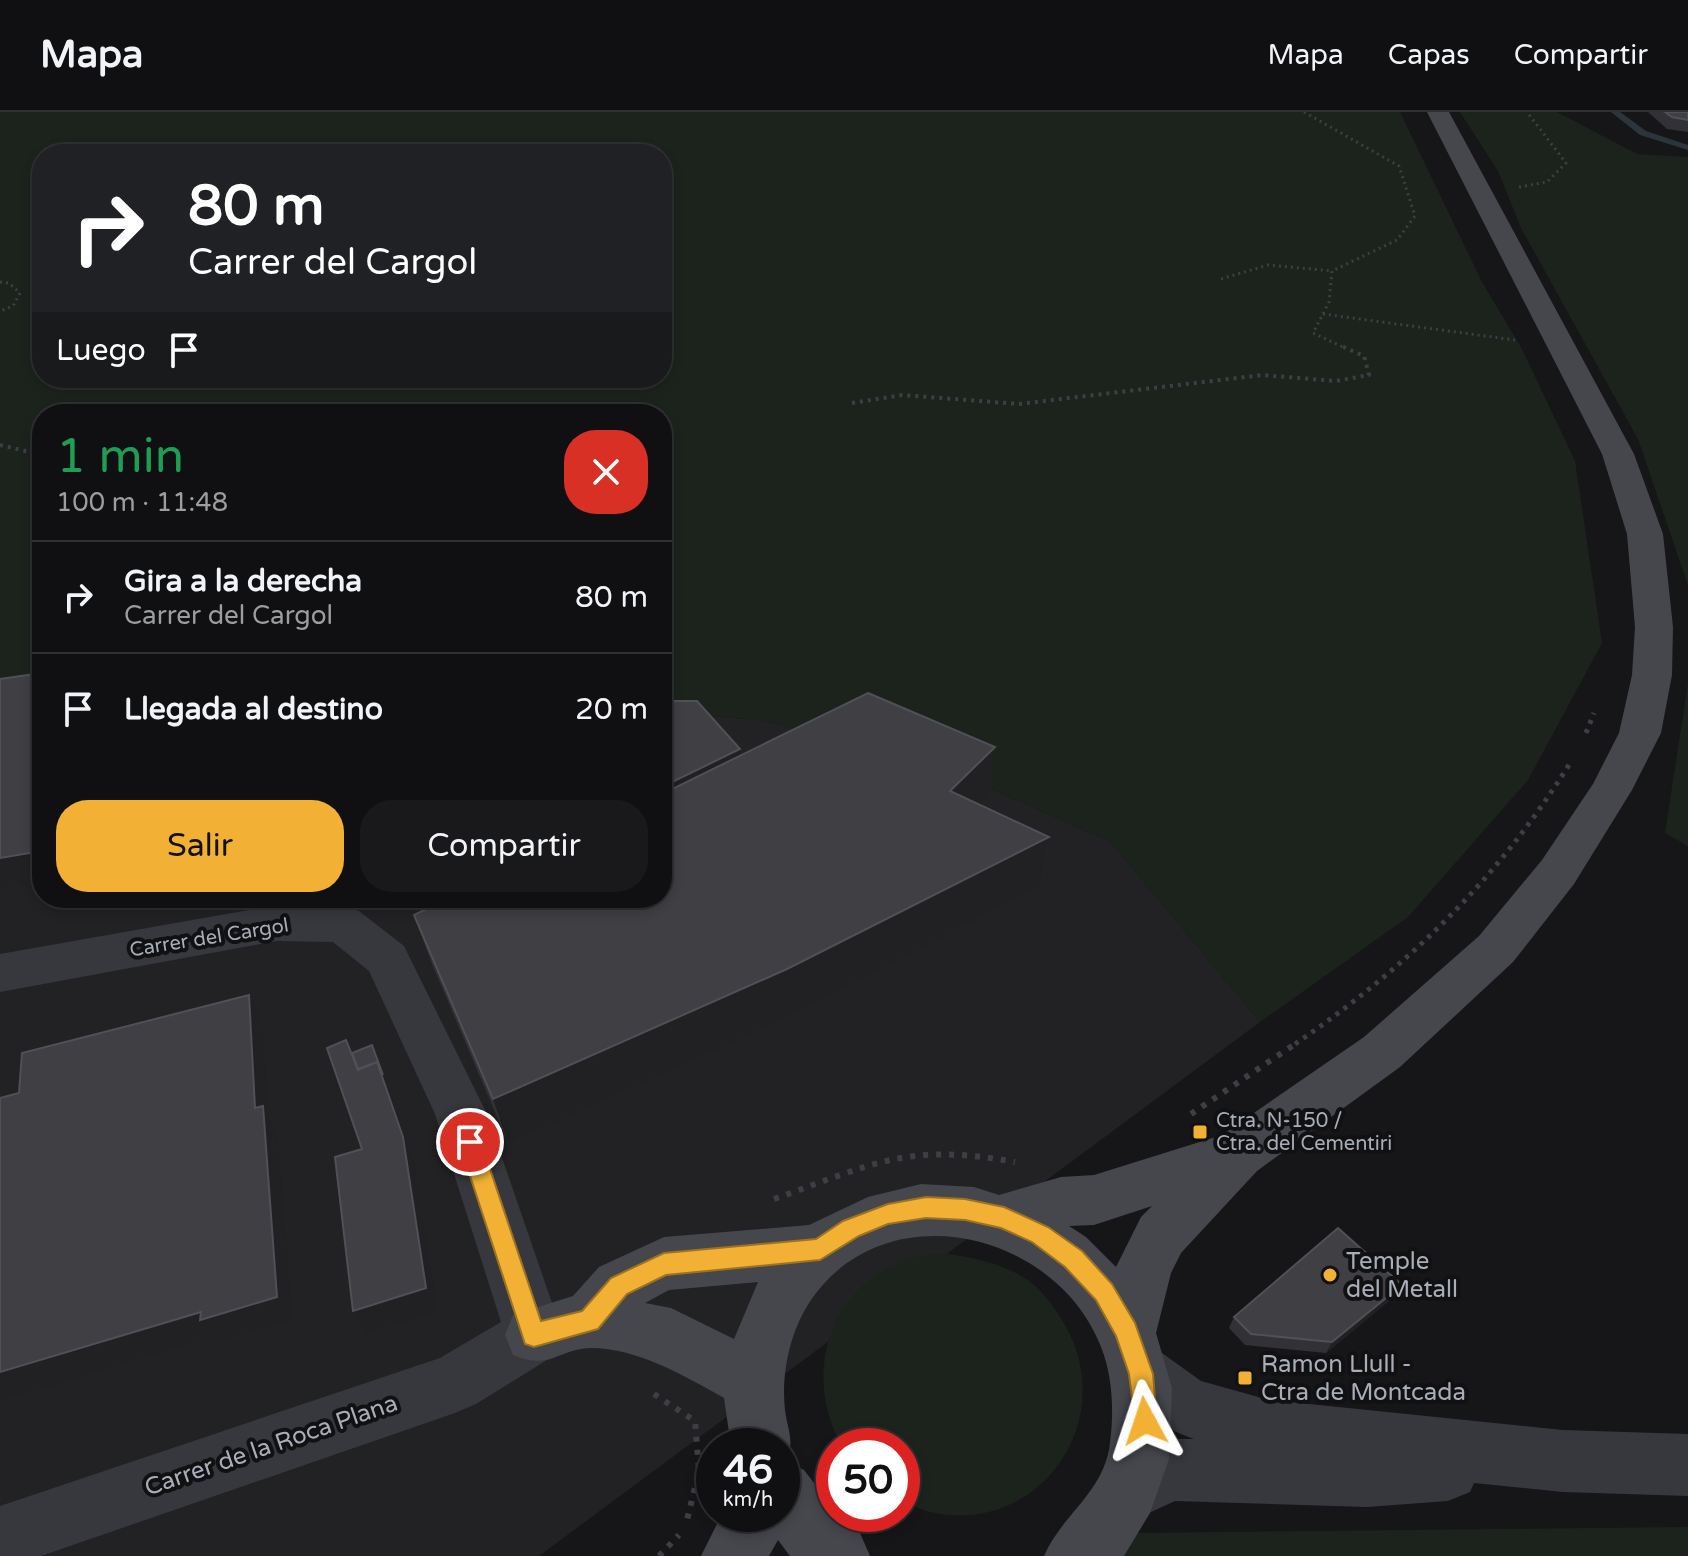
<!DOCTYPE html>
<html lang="es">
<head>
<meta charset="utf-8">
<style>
  body { margin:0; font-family:"Varela Round",sans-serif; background:#19191b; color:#f1f3f6; height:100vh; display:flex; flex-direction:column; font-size:30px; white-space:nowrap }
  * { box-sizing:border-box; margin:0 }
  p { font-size:26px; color:#9c9d9f }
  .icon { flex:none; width:44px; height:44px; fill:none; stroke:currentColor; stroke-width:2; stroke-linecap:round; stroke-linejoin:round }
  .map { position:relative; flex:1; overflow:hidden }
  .drawer { position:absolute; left:32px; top:292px; width:640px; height:504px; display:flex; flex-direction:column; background:#101012; border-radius:32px; box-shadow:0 4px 12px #0003,0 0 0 2px #303032 }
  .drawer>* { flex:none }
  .banner { position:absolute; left:32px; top:32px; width:640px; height:244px; border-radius:32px; box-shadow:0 4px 12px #0003,0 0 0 2px #303032; background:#202124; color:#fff; overflow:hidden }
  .speed { position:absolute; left:696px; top:1316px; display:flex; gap:16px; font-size:40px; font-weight:700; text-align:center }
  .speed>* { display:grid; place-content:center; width:104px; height:104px; border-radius:50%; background:#101012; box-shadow:0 4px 12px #0003,0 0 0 2px #303032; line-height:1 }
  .speed small { font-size:20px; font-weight:400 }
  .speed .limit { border:12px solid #d22; background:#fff; color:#111 }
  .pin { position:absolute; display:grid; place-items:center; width:68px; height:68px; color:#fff; margin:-34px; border:4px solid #fff; border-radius:50%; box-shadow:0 2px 8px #0007 }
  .me { position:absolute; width:88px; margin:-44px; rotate:355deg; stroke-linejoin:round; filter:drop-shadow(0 0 6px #0008) }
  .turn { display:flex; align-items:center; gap:28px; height:168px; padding:0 24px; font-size:36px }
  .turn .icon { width:104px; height:104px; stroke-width:2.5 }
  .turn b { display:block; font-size:56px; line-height:68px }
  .then { display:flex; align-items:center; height:76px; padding:0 24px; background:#0003; gap:16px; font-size:30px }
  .round { display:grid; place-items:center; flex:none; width:84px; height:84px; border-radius:32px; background:#19191b }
  .summary { display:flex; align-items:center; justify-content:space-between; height:136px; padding:0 24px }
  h1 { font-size:48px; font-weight:600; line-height:60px; color:#1e9e55 }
  .action { display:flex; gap:16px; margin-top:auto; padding:16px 24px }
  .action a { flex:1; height:92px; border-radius:32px; background:#f2b134; color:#111; font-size:32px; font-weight:600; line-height:92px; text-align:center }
  .action a+a { background:#19191b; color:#f1f3f6 }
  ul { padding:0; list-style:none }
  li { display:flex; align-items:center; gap:24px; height:112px; padding:0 24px; border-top:2px solid #303032 }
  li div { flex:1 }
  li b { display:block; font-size:30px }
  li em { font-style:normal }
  header { display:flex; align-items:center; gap:48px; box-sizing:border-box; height:112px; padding:0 40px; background:#101012; border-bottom:2px solid #303032 }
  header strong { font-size:38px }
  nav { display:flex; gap:44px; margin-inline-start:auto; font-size:28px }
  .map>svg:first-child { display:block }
  .built { fill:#222225 }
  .green { fill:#1c231d; fill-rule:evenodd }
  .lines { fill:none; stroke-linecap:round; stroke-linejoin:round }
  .stream { fill:#2c353c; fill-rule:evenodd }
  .path-far3 { stroke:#3d3f44; stroke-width:3; stroke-dasharray:2 4; stroke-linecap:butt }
  .path-far2 { stroke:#3d3f44; stroke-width:4; stroke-dasharray:3 5; stroke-linecap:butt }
  .path-far1 { stroke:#3d3f44; stroke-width:5; stroke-dasharray:4 6; stroke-linecap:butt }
  .path { stroke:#3d3f44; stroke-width:6; stroke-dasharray:5 8; stroke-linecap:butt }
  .minor { fill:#37383d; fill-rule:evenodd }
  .tertiary { fill:#37383d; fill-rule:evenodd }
  .secondary { fill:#45474d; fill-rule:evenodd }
  .wall { fill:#323236 }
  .shaded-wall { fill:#212124 }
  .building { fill:#3f3f44; stroke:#4f5156; stroke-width:2 }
  .route { fill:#f2b134; stroke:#9d7322; stroke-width:2 }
  .poi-dot { fill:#f2b134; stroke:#111113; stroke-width:3 }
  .labels { text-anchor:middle; stroke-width:8; stroke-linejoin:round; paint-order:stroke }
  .street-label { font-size:20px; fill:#a8adb8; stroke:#111113 }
  .poi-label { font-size:20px; fill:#a8adb8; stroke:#111113; text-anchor:start }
  .near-poi-label { font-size:24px; fill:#a8adb8; stroke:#111113; text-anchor:start }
  .near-street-label { font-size:24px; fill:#a8adb8; stroke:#111113 }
</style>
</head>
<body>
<header>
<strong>Mapa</strong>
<nav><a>Mapa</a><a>Capas</a><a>Compartir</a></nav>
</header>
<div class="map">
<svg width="1688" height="1444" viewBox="0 0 1688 1444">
  <rect width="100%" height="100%" fill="#161618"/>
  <path class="built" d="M42,570V786H662V600L757,608L916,643L1111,730L1260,910L539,1444H0V575Z"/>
  <path class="green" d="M0,0H1400L1482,170L1522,237L1575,349L1602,531L1528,668L1408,805L1260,910L1111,730L916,643L757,608L662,600V302H42V570L0,575ZM42,42H662V266H42Z
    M1460,0H1557L1637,42L1688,45V473L1638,327L1521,116L1498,59Z
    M1688,571V734L1665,721Z
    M948,1142C974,1146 1000,1151 1023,1165C1042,1177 1056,1197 1066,1215C1119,1310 1038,1425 930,1400C921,1398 911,1392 902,1388V1334H842C802,1264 828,1176 906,1148C918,1143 935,1143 948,1142Z
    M1688,1415V1444H1066L1128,1421Z"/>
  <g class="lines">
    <path class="stream" d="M1611,0H1620L1646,19L1688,33V38L1640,23Z"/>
    <path class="path-far3" d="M1304,0L1399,54L1415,104L1397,128L1332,159L1329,190L1313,221L1343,235
      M1519,75L1547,70L1566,51L1527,0
      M1221,167L1268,153L1332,159
      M0,170L9,171L20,181L13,194L0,199
      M1323,202L1515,228"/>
    <path class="path-far2" d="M852,291L902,283L1019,292L1262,263L1336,269L1369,263L1364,244L1339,233
      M0,333L42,343"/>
    <path class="path-far1" d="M1586,621L1594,601
      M1295,932C1409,854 1499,766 1572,648"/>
    <path class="path" d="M1191,1002L1298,930
      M774,1087C874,1052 906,1030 1015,1050
      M654,1282L695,1309L699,1359L687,1408
      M659,1444L679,1423"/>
    <path class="minor" d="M277,793L343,794L359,799L404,834L487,1002L563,1223L555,1243L476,1292L455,1301L41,1444H0V1394L440,1246L501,1210L435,1002L369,859L333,830L277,829L0,880V842Z"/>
    <path class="tertiary" d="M1141,1232L1162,1241L1201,1269L1269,1288L1563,1318L1688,1322V1384L1563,1380L1474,1371L1470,1380L1448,1389L1367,1395L1175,1389L1127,1411L1105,1401L1095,1379L1105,1357L1173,1327H1194C1159,1314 1126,1297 1111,1262L1120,1241Z"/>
    <path class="secondary" d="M1427,0H1449L1634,342L1663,422L1673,515L1672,563L1661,621L1632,678L1574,772L1513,850L1400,955L1257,1059L1181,1141L1171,1161L1156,1221L1172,1276L1169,1347L1150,1401L1124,1444H1044C1062,1402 1104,1381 1110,1331C1114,1300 1113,1265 1101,1235C1056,1119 886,1079 811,1188C790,1219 781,1261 785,1298C788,1320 795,1329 786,1350L804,1358L834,1397V1402L860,1421L870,1444H790L778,1428L769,1444H701L722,1402H782V1334H731L724,1286C685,1264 637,1236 591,1236C557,1237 551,1259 513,1243L505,1223L513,1203L573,1184L599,1155L664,1125L809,1113L868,1085L921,1072L974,1075L999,1083L1061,1065L1094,1063L1222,1023L1364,925L1479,824L1542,748L1593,672L1619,621L1632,563L1635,515L1627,422L1602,342ZM1152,1094L1141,1105L1116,1155L1086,1125L1069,1114L1094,1113ZM758,1170L734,1227L671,1196L645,1191L669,1178Z"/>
  </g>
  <path class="wall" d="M1648,0H1688V20L1667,17Z
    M740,644L989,686L982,693L1049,725L1041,775L789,906L509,1033L432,852L414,803Z
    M1402,1173L1394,1185L1326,1241L1245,1233L1229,1216L1234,1205Z"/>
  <path class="shaded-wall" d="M995,635L989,686L946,729L950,679Z
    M740,637L742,665L662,704V675Z
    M1049,725L1041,775L789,906L509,1033L493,987Z
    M42,739V769L0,776V746Z
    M249,883L262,910L268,1004L277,1019L292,1207L218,1230L213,1224L0,1289V1260Z
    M346,928L358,954L372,933L388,976L414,1050L437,1199L366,1221L353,1199L369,983Z
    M1402,1173L1394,1185L1326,1241L1332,1230Z"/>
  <path class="building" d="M1665,0H1688V8L1672,5Z
    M42,561V739L0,746V567Z
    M868,581L995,635L950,679L1049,725L787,857L493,987L414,803L449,786H662V682Z
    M662,589H697L740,637L662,675Z
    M249,883L255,996L263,994L277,1185L200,1208L201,1200L0,1260V986L19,981L22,941Z
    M346,928L358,958L377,950L403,1025L426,1176L353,1199L335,1045L362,1037L327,936Z
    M372,933L383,963L377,950L358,957L352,941Z
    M1338,1116L1402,1173L1332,1230L1251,1222L1234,1205Z"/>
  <path class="route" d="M470,1020L478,1023L481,1030L541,1209L582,1199L611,1166L664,1141L816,1127L843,1109L888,1092L926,1085L965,1087L1004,1095L1048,1115L1082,1139L1112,1172L1135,1211L1153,1262L1157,1309L1154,1318L1145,1321L1136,1318L1129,1262L1116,1224L1096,1188L1065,1155L1032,1130L1001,1116L965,1108L926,1106L888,1112L859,1124L820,1148L666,1163L627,1182L598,1217L534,1235L525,1232L459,1030L463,1023Z"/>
  <g class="poi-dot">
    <rect x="1192" y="1012" width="16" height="16" rx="4"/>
    <circle cx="1330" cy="1163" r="8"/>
    <rect x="1237" y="1258" width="16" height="16" rx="4"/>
  </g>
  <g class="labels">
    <g class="street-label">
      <text transform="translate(209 825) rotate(-9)" y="7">Carrer del Cargol</text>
    </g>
    <g class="poi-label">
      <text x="1216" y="1015">Ctra. N-150 /<tspan x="1216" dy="23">Ctra. del Cementiri</tspan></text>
    </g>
    <g class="near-poi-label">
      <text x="1346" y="1157">Temple<tspan x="1346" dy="28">del Metall</tspan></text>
      <text x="1261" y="1260">Ramon Llull -<tspan x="1261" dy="28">Ctra de Montcada</tspan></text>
    </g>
    <g class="near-street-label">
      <text transform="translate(271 1333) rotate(-19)" y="8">Carrer de la Roca Plana</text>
    </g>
  </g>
</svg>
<div class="speed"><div>46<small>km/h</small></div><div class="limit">50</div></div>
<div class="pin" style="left:470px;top:1030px;background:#d93025"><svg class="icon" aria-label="arrive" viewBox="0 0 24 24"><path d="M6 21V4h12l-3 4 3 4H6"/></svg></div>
<svg class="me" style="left:1145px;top:1309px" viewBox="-20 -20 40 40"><path d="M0-17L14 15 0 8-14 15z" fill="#f2b134" stroke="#fff" stroke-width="4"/></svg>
<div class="banner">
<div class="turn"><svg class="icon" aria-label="right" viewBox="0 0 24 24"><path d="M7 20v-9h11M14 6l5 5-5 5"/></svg><div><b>80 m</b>Carrer del Cargol</div></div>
<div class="then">Luego<svg class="icon" aria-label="arrive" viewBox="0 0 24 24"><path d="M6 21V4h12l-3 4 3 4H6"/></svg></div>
</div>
<section class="drawer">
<div class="summary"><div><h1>1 min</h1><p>100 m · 11:48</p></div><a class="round" style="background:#d93025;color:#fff"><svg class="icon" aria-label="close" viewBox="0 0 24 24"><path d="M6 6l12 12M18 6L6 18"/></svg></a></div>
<ul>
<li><svg class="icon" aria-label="right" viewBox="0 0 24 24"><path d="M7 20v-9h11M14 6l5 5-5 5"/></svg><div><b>Gira a la derecha</b><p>Carrer del Cargol</p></div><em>80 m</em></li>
<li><svg class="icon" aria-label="arrive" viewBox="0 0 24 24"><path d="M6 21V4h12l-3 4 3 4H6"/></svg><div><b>Llegada al destino</b></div><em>20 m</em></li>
</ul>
<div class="action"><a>Salir</a><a>Compartir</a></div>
</section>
</div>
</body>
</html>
